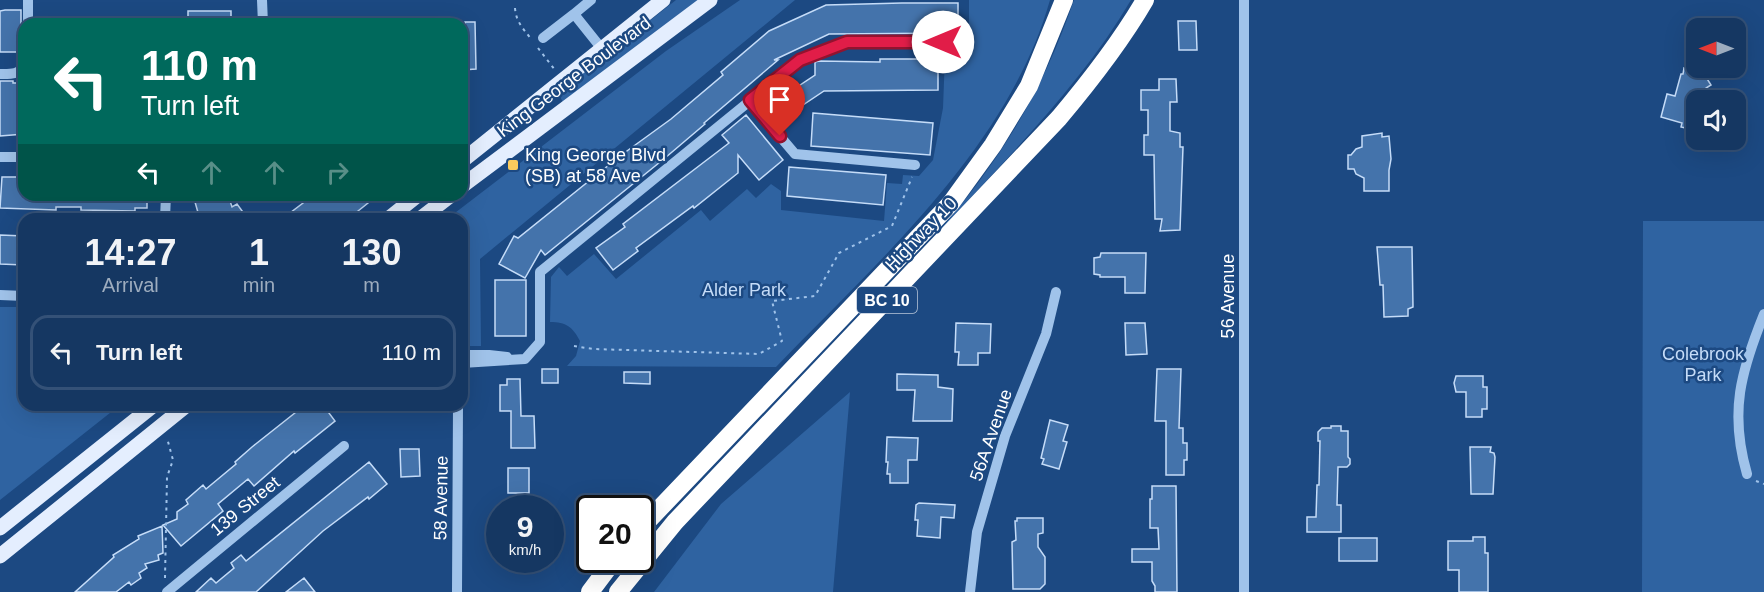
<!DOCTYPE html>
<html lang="en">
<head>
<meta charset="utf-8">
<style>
  body { margin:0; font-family:Arial,sans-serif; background:#1e3f68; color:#f1f3f6; height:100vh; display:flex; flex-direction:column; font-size:22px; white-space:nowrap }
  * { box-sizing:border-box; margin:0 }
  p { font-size:20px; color:#9dacbe }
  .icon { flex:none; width:33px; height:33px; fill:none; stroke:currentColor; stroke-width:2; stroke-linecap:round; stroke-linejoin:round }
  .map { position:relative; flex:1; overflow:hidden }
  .drawer { position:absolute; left:18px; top:213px; width:450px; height:198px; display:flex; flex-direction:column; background:#153762; border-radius:18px; box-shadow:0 6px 24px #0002,0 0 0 2px #345177 }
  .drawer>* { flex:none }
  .guide { position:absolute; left:18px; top:18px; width:450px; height:183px; border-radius:18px; box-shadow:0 6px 24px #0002,0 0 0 2px #345177; background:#00695c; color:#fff; overflow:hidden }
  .needle { width:39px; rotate:270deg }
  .fabs { position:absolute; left:1686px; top:18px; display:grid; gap:12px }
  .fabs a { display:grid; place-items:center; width:60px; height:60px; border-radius:12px; background:#153762; box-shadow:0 6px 24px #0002,0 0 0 2px #345177; font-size:30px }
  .speed { position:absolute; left:486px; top:495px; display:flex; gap:12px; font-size:30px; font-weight:700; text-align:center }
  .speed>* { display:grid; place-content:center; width:78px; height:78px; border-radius:50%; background:#153762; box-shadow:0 6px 24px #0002,0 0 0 2px #345177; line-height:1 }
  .speed small { font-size:15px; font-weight:400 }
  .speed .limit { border:3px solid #111; border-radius:9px; background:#fff; color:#111 }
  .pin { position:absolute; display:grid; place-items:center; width:51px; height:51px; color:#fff; margin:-62px -26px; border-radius:50% 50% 50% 0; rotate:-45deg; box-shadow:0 0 6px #0007 }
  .pin .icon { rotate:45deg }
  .me { position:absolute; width:66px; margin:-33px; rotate:270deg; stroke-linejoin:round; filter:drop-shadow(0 0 4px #0008) }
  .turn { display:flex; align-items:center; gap:21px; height:126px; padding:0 24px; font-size:27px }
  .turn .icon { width:78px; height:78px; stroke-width:2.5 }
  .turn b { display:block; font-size:42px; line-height:51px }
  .lanes { display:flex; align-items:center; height:57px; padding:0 24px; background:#0003; justify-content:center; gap:30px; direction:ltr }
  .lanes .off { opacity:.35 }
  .eta { display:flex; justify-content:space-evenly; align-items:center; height:102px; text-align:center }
  .eta b { font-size:36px; font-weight:700; line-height:42px }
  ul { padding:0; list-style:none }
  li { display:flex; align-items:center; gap:18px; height:75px; margin:0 12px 9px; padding:0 12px; border:3px solid #345177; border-radius:18px }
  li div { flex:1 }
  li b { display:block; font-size:22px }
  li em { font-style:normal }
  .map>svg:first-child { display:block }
  .green { fill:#2f63a1 }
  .building { fill:#4473ab; stroke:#c5dcf8; stroke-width:1.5 }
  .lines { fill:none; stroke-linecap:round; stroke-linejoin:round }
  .path { stroke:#a0c3ea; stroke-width:2; stroke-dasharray:3 4.5; stroke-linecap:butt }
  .minor { stroke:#a0c3ea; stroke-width:10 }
  .major { stroke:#e4eefe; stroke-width:15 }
  .highway { stroke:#fff; stroke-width:18 }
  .route-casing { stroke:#92132f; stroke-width:15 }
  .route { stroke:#e11d48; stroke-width:10 }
  .poi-dot { fill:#fbcb5d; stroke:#1c4982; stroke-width:2 }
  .labels { text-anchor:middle; stroke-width:5; stroke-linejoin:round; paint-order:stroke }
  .shield { fill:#1c4982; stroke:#bbc8da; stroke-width:1.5 }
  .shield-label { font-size:16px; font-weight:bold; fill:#fff }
  .street-label { font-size:18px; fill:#fff; stroke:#1c4982 }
  .poi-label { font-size:18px; fill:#fff; stroke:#1c4982; text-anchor:start }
  .park-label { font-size:18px; fill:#c5dcf8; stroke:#1c4982 }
</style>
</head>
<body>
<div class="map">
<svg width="1764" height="592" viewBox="0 0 1764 592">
  <rect width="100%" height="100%" fill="#1c4982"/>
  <path class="green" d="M676,0H699L564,104L558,93Z
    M740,0H795L480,259L481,346H470V277L462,251V219H447L666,51Z
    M969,0H1050C1008,148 879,260 776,367L567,366L576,356L580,341C573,327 566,322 550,322L551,277L559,267L567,276L594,254L616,279L701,210L710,221L747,189L756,198L771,184L781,191V210L884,221L887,183L902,184L903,175L919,176L933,160L943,108L945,55L969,54Z
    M1074,0H1131C1080,87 1001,164 933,238C998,164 1042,94 1074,0Z
    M1643,221H1764V592H1642Z
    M0,307H24V405H120L0,500Z
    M850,392L833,592H654L721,504Z"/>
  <path class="building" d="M902,3H958V33L829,34L774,60H778L704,123L705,124L665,158L545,255L541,250L525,278L499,264L514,236L518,238L620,156L671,119L723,75L721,72L769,31L826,5Z
    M5,10H21V24L24,30V41H19V52H0V11Z
    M188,11H231V24H188Z
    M1178,21H1196L1197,50H1179Z
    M465,22H475L476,69L462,70V34H465Z
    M880,59H938V90L824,91L788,115L772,92L788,80L794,89L815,75V62L819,61L880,62Z
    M1684,68L1700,72V76L1706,77L1711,85L1706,88L1703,100H1696V125L1692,123L1690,129L1681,127L1682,123L1661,117L1667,94L1675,96L1681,74H1683Z
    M1159,79H1176L1177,102H1170V131L1180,133V147H1183L1180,230L1160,231L1162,219H1155L1154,155H1144V135H1148V110H1141V90H1159Z
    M0,81H13V83H24V134L0,136Z
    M813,113L933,123L930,155L811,146Z
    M746,115L783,160L759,180L738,155V173L694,208L693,206L636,248L638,251L613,270L596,248L625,227L623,224L729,143L722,135Z
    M1382,133V137L1389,136L1391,159L1389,170V191H1364V178L1356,174L1354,169H1348V155H1351L1356,149L1362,147V136Z
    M789,167L886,175L883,205L787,196Z
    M2,177H24V195H147V208H135V211L81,210V207H56V210L0,208Z
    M193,195H228L232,207L237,204L248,219H216L212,212L199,216Z
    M309,195H378L348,219L344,214L338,219H282L303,203L302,201Z
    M0,235L24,236L23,265L0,264Z
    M1377,247H1412L1413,307L1408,309V316L1384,317L1383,285H1380Z
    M1101,253H1146L1145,293H1125V277H1100V275L1094,274V258L1100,257Z
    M495,280H526V336H495Z
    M956,323L991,324L990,353H978V365H958L959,352H955Z
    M1125,323H1145L1147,354L1126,355Z
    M542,369H558V383H542Z
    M1157,369H1181L1179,428H1183V443H1187V460H1184V475H1166V421H1155Z
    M624,372H650V384L624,383Z
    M897,374L938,375V387L953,389L952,421H913L915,390H897Z
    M1456,376H1483V387H1487V409H1482V417H1466V392H1456L1454,383Z
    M507,379H520L521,416H534L535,448H511V411H500V385H507Z
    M305,405H323L335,421L295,453L294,451L254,486L248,479L218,504L223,511L181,546L163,525L177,519V512L188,504L186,500L203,485L206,489L236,464L235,462L252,447Z
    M1050,420L1068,425L1063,441L1067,442L1059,469L1042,464L1044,459L1041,458Z
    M1331,426H1341V431H1348V457L1350,459V464L1347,467H1338L1337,505H1341V532H1307V517H1316L1317,485H1319L1320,441H1318V432L1322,428H1331Z
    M887,437L918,438L917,460H908V483H890V474H887L888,462H886Z
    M1470,447H1491L1490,452L1494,453L1495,457L1493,494H1471Z
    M400,449H419L420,476L401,477Z
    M369,462L387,484L369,499L368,497L323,531L256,592H196L211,578L216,583L234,568L231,563L241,555L246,561Z
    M508,468H529V493H508Z
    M1152,486H1176L1177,592H1155V586L1152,581V562H1132V549H1159L1158,528H1150V499H1152Z
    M919,503L955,505L954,518L941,517L940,538L917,536L918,520H915L916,505Z
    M1017,518H1043V533L1038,534V547L1045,557V584L1040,589H1013L1012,542L1016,540L1015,521H1017Z
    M162,526L163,553L158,555L159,560L145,564L147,568L139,573L141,578L131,585L129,582L116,592H75L114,557L113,555L139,539L138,536Z
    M1473,537H1485V553H1488V592H1459V570H1448V541H1473Z
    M1339,538H1377V561H1339Z
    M304,578L315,592H286Z"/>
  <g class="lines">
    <path class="path" d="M515,8C516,22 523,28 531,39
      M538,48L555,70
      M574,346L593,349L759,354L782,341L772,301L815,296L839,253L892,226L912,177
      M1756,481L1764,484
      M165,578L167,477L173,460L167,438"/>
    <path class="minor" d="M28,0V24
      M262,0L263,24
      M591,0L574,14L602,49
      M543,38L574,14
      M0,74C10,74 19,75 24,65
      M749,100L795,154L915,165
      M0,157H24
      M262,195H268
      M165,219L166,195
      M0,295L24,296
      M462,355H489L507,357
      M462,363L525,359L540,342V272L800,60L847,42L966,43
      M1747,474C1729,412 1741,371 1764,314
      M167,592L344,446
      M457,592L458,405
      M970,592L977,532L1005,436L1046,334L1056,292
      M1244,592V0"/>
    <path class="major" d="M462,161L663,0
      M462,186L710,0
      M388,219L418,195
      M420,219L451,195
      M0,528L154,405
      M0,556L187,405"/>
    <path class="highway" d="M640,529L951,203L993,145L1029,86L1064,0
      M590,592L614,560
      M618,592L675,522L1059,118C1091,80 1120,43 1145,0"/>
  </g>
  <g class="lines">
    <g class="route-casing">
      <path id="route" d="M780,136L750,100L800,60L847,42H943"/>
    </g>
    <use href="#route" class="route"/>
  </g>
  <rect class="poi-dot" x="507" y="159" width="12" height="12" rx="3"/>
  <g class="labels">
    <rect class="shield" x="857" y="287" width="60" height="26" rx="4.5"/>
    <g class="shield-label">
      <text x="887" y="306">BC 10</text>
    </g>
    <g class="street-label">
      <text transform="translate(574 77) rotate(-37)" y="6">King George Boulevard</text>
      <text transform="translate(921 234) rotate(-46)" y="6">Highway 10</text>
      <text transform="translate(1228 296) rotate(-90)" y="6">56 Avenue</text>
      <text transform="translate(991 435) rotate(-71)" y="6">56A Avenue</text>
      <text transform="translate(441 498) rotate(-89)" y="6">58 Avenue</text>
      <text transform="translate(245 506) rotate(-39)" y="6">139 Street</text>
    </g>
    <g class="poi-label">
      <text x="525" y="161">King George Blvd<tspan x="525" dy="21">(SB) at 58 Ave</tspan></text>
    </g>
    <g class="park-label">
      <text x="744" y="296">Alder Park</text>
      <text x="1703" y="360">Colebrook<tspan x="1703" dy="21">Park</tspan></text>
    </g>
  </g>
</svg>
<div class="fabs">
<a><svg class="needle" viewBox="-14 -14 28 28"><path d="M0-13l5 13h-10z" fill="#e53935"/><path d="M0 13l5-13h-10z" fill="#9dacbe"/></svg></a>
<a><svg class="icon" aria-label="sound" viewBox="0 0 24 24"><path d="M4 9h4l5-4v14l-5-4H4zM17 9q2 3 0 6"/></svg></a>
</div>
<div class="speed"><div>9<small>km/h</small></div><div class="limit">20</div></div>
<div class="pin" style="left:780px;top:136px;background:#d93025"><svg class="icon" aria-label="arrive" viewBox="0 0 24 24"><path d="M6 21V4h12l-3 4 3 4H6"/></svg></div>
<svg class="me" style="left:943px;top:42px" viewBox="-20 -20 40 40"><circle r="19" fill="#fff"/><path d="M0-13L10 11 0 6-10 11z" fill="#e11d48"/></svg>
<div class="guide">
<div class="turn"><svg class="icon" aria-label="left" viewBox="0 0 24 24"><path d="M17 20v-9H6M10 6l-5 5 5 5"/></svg><div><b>110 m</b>Turn left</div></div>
<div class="lanes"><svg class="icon" aria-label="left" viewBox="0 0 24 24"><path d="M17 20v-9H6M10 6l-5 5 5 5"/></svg><svg class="icon off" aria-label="ahead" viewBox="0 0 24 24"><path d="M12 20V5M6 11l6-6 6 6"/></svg><svg class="icon off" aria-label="ahead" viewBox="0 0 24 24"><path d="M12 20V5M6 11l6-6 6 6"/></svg><svg class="icon off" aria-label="right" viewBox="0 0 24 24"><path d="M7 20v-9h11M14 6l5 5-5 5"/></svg></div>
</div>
<section class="drawer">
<div class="eta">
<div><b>14:27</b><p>Arrival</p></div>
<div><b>1</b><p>min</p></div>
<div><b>130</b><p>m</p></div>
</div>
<ul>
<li><svg class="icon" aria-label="left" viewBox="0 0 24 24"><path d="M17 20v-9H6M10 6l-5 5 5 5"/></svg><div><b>Turn left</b></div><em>110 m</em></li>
</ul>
</section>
</div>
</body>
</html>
